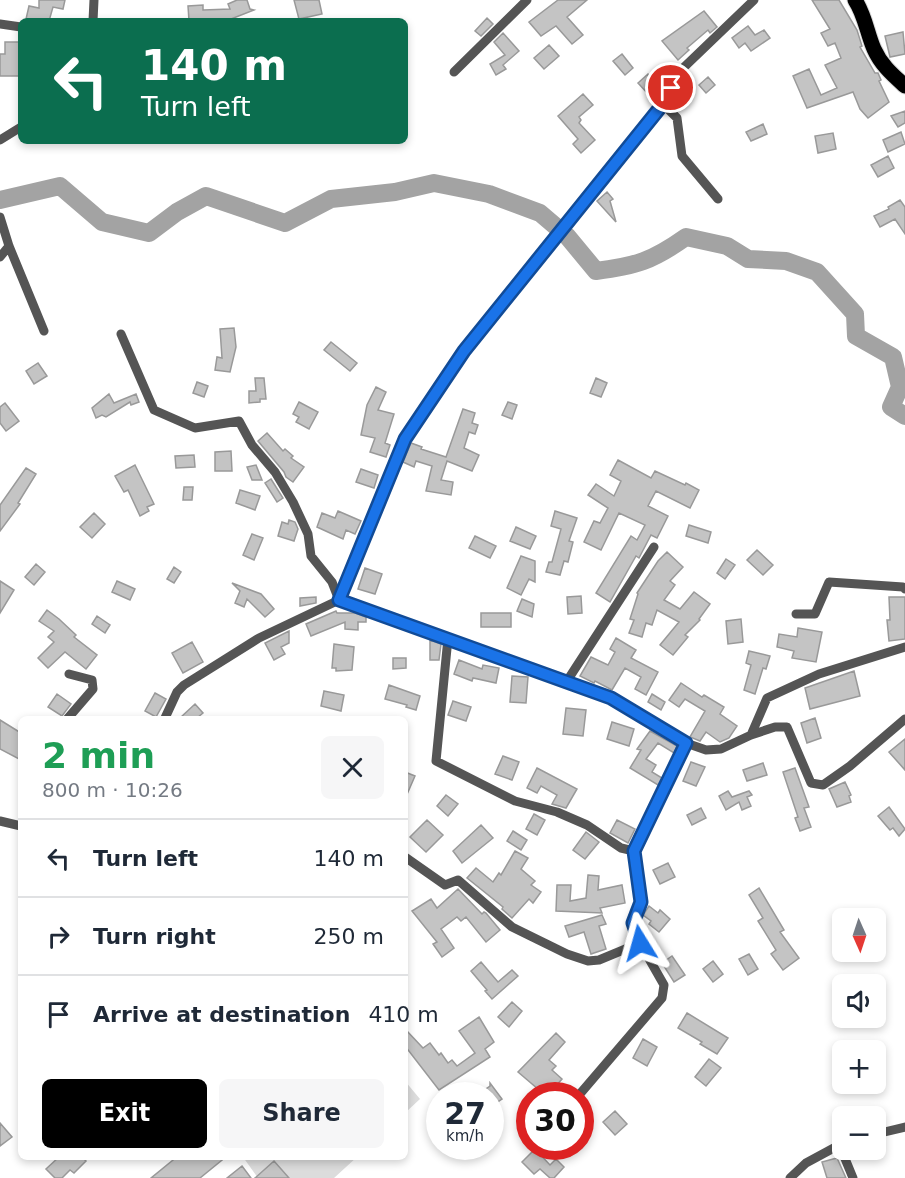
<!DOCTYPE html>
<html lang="en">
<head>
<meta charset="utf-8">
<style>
  body { margin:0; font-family:"DejaVu Sans",sans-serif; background:#f6f6f7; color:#1f2937; height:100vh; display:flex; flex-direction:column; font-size:22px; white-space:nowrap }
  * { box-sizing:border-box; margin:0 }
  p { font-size:20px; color:#747a83 }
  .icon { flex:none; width:33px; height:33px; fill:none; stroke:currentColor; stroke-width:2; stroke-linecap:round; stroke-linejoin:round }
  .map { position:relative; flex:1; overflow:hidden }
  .drawer { position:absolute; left:18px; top:716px; width:390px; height:444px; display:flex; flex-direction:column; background:#fff; border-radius:9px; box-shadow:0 3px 9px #0003 }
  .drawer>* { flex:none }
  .top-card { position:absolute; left:18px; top:18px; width:390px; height:126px; border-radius:9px; box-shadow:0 3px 9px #0003; background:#0b6e4f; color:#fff; overflow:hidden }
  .needle { width:39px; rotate:177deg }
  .tools { position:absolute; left:832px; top:908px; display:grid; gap:12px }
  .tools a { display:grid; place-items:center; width:54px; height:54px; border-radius:9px; background:#fff; box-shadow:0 3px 9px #0003; font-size:30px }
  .speed { position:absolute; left:426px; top:1082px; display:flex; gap:12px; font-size:30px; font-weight:700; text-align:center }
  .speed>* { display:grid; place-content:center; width:78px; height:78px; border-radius:50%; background:#fff; box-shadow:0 3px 9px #0003; line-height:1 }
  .speed small { font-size:15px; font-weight:400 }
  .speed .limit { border:9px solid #d22; background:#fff; color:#111 }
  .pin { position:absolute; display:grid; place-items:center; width:51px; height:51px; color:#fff; margin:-26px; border:3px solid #fff; border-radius:50%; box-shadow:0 2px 6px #0007 }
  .me { position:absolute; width:66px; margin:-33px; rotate:352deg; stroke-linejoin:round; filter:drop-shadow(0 0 4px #0008) }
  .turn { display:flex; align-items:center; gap:21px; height:126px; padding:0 24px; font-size:27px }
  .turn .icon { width:78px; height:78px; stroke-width:2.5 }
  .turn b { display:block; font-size:42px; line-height:51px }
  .round { display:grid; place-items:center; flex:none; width:63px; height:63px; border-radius:9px; background:#f6f6f7 }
  .head { display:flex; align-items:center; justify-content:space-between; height:102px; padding:0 24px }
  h1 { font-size:36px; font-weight:600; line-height:45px; color:#1e9e55 }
  .button { display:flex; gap:12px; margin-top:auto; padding:12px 24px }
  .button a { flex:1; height:69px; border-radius:9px; background:#000; color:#fff; font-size:24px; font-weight:600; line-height:69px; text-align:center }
  .button a+a { background:#f6f6f7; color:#1f2937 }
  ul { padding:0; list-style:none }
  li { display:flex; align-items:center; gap:18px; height:78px; padding:0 24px; border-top:2px solid #e0e1e3 }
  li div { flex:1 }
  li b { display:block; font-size:22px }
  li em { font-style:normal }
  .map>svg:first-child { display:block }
  .green { fill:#dcdcdc }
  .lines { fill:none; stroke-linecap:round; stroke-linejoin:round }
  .river { stroke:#a3a3a3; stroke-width:18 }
  .building { fill:#c4c4c4; stroke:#999; stroke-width:1.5 }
  .primary-casing { stroke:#dbdbdb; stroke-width:17 }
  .street { stroke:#555; stroke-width:9 }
  .primary { stroke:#000; stroke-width:15 }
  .route-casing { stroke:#114b97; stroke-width:15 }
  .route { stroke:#1a73e8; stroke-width:10 }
</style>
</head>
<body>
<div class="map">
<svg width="905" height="1178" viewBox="0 0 905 1178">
  <rect width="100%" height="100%" fill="#fff"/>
  <path class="green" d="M405,1081L420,1099L405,1113Z
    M243,1157H357L334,1178H258Z"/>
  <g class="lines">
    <path class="river" d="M0,200L60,186L102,222L149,233L177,212L206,196L285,223L331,199L395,192L434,183L489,194L540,213L567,236L596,271C636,266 652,261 686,237L727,246L748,259L786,261L817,272L855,314L856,336L893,357L900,387L891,407L905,416"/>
  </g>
  <path class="building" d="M39,0H65L63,9L53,7L49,21L26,19L29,6L39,8Z
    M237,0H247L250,9L254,10L226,21H189L188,6L203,5V10L230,9L228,4Z
    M294,0H319L322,14L299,19Z
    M558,0H587L567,17L583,35L572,44L556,26L541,36L529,22Z
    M812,0H839L857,30L862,46L860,47L875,73H878L881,80L879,81L889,102L868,118L860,109L853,92L807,108L793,76L809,69L821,95L837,88L825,65L841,58L835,43L828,46L821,33L830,29Z
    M704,11L717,27L710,33L708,30L687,48L689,50L678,60L662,41Z
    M487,18L493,24L481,36L475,31Z
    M748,26L755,35L764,30L770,38L751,51L745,43L739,48L732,38Z
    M903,32L905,54L890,57L885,36Z
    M503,33L519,51L503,65L506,69L496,75L490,64L505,55L494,42Z
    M5,42H21V76H0V54H5Z
    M549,45L559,56L544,69L534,58Z
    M622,54L633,68L625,75L613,61Z
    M648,74L659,86L649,95L638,83Z
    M708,77L715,85L706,93L699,85Z
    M583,94L593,105L579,117L581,120L579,123L595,140L581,153L573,144L578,139L558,116Z
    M905,111V123L898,127L891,116Z
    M763,124L767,134L751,141L746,132Z
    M901,132L905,144L888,152L883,140Z
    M833,133L836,149L818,153L815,136Z
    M888,156L894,168L878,177L871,165Z
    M607,192L613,199L610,201L616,222L597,201Z
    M900,200L905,207V234L895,219L880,227L874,216L889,209L888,207Z
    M234,328L236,347L230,372L215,370L217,357L222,358L220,329Z
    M331,342L357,363L350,371L324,350Z
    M38,363L47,376L34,384L26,371Z
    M255,378H264L266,399H260V402L249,403V391H256Z
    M596,378L607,383L601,397L590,393Z
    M197,382L208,386L204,397L193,393Z
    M376,387L386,392L378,410L394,414L385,443L390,445L386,457L370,452L375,438L361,435L367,405Z
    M109,394L114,403L136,394L139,402L131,405L130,402L106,417L102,415L96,418L92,408Z
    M299,402L318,412L309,429L296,422L299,417L293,414Z
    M508,402L517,405L512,419L502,415Z
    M5,403L19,421L6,431L0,423V407Z
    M463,409L475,413L472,423L478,425L475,434L469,432L464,448L479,455L472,471L447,461L441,480L453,482L451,495L426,491L432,466L416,461L414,467L403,462L411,443L422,447L421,449L446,457Z
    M267,433L283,451L285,449L293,456L291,458L304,467L293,482L286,477L284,472L258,441Z
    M231,451L232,471H215V452Z
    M194,455L195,467L176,468L175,456Z
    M618,460L651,478L655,471L685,485L686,483L699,490L690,508L656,491L648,506L668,516L657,538L651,535L639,558L636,556L610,602L596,593L631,536L637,540L645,525L619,513L601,550L584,542L594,521L600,523L608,508L588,495L596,484L614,496L621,481L610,475Z
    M135,465L154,504L147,507L149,511L140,516L128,490L124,492L115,476Z
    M256,465L262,480H252L247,467Z
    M26,468L36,474L18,503L20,504L0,531V505Z
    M361,469L378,475L374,488L356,482Z
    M271,479L283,498L277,502L265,483Z
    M184,487H193L192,500H183Z
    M240,490L260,496L255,510L236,503Z
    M338,511L361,521L355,534L346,530L343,539L317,527L322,513L335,518Z
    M555,511L577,518L569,541L573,542L568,562L564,561L560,575L546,572L549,562H552L561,529L551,526Z
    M94,513L105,524L92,538L80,527Z
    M289,520L295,522L298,529L294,541L278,536L282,522L288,524Z
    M689,525L711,532L708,543L686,536Z
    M516,527L536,536L530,549L510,541Z
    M252,534L263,538L254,560L243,555Z
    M475,536L496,546L490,558L469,548Z
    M757,550L773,565L763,575L747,560Z
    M667,552L683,567L670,581L675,585L664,600L680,609L694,592L710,604L699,619L700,620L685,635L688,637L673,655L660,645L679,622L657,610L652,625L646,623L642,637L629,633L634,620L630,619L638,594L637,593L658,561Z
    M521,556L535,561V582L529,579L521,595L507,588Z
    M726,559L735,565L725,579L717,573Z
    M36,564L45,572L34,585L25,577Z
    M174,567L181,572L174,583L167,579Z
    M365,568L382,574L375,594L358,589Z
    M0,581L14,590L0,613Z
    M117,581L135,589L130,600L112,592Z
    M232,583L261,594L274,609L265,617L247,599L244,607L235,603L240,591Z
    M581,596L582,613L568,614L567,597Z
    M316,597V603L300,606V598Z
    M889,597H905V639L889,641L887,620H890Z
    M522,599L534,604L532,617L517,611Z
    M47,610L59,619L76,635L74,637L97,655L86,669L65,652L48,668L38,658L54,642L48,637L54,631L39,621Z
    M336,611L337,613H355L366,617V622H358V630L345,629V622L311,636L306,624Z
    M481,613H511V627H481Z
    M97,616L110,625L105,633L92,624Z
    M741,619L743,642L728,644L726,621Z
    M798,628L822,632L816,662L792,658L794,651L777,647L779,634L797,637Z
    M289,631V643L281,647L285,654L274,660L265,643Z
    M616,638L636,650L631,658L658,672L646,695L635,689L641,677L625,668L612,690L595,681L594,683L580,676L591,657L608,665L615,652L610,649Z
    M430,640L441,644L439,660H430Z
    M192,642L203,662L183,673L172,653Z
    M334,644L354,647L352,670L336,671V668H332Z
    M749,651L770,656L766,669L763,668L755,694L744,690L751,665L746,663Z
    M393,658H406V668L393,669Z
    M459,660L482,669L483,665L499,668L496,683L473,678L472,681L454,674Z
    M854,671L860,696L810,709L805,688Z
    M512,676L528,677L526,703L510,702Z
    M681,683L702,697L704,695L724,707L720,714L737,726L729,738L720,742L706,732L700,741L690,737L705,711L685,699L679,707L669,700Z
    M389,685L420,696L416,710L406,707L407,705L385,699Z
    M324,691L344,695L341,711L321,706Z
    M155,693L166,699L156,717L145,711Z
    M57,694L71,704L62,716L48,707Z
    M652,694L665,702L661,710L648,702Z
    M453,701L471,707L466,721L448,715Z
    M195,704L203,713L197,718H180Z
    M566,708L586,710L583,736L563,734Z
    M815,718L821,738L807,743L801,723Z
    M0,720L21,733V760L0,749Z
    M612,722L634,729L629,746L607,739Z
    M650,731L677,746L674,753L658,743L646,759L656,765L652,772L662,778L658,785L630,768L641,750L637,749Z
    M905,739V770L889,752Z
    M503,756L519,762L512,780L495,774Z
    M691,762L705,767L696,786L683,781Z
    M763,763L767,775L747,781L743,770Z
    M537,768L577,789L566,808L552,804L557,795L541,786L537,793L527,788Z
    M795,768L809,807L804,808L811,827L800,831L795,818L798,817L783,772Z
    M405,772L415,776L405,799Z
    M845,782L851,795L849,796L851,802L837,807L829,789Z
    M728,791L732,797L749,791L752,795L747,797L751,806L742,810L739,802L726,810L719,796Z
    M446,795L458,804L448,816L437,806Z
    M889,807L905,829L899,836L893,828L890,830L878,816Z
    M701,808L706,818L692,825L687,815Z
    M534,814L545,820L537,835L526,829Z
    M427,820L443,835L426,852L410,837Z
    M617,820L635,829L628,843L610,833Z
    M481,825L493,838L462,863L453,851Z
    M513,831L527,840L521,850L507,841Z
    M586,832L599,842L585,859L573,850Z
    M515,851L528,858L521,869L535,881L531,885L541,892L533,903L529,899L512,918L502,909L503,907L467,878L476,868L493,882L499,873L501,875Z
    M668,863L675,877L660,884L653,870Z
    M588,875L599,876L598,890L622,885L625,903L600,908L602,913L556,911L557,885H571L570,901L586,898Z
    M759,888L784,930L780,932L799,958L783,970L771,954L776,950L758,921L763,918L749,895Z
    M458,889L482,914L484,912L486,913L500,930L486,942L466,917L461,921L457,917L441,929L454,948L442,957L433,944L437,942L412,911L431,899L437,908Z
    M649,906L658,913L660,910L670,919L659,932L649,924L651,921L643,915Z
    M602,915L606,924L599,926L606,949L591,954L584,932L569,937L565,926Z
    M749,954L758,969L748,975L739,959Z
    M672,956L685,975L674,982L662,963Z
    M713,961L723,974L713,982L703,969Z
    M481,962L498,982L512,970L518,976L492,999L485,991L487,990L471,971Z
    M512,1002L522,1011L509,1027L498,1017Z
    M687,1013L728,1038L717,1054L700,1044L702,1042L678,1028Z
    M479,1017L494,1042L485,1049L490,1057L439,1090L405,1046V1029L423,1048L430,1043L439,1055L441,1053L448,1063L452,1060L457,1066L475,1053L459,1031Z
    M556,1033L565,1042L549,1060L556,1066L552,1070L562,1079L548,1095H545L518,1072Z
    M643,1039L657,1047L647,1066L633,1058Z
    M709,1059L721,1068L706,1086L695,1077Z
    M490,1083L502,1099L490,1107V1095H477L490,1086Z
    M615,1111L627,1124L615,1135L603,1122Z
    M0,1123L12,1137L0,1146Z
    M535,1149L550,1165L556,1159L564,1167L554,1178H550L540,1169L534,1174L522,1162Z
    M60,1156H81L86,1161L74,1173L70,1170L62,1178H55L46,1169Z
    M178,1156H227L200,1178H151Z
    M837,1158L846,1178H827L822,1162Z
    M274,1161L289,1178H255Z
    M242,1166L251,1178H227Z"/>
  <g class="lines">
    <g class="primary-casing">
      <path id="primary" d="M855,0C865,15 867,33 874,49C881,65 893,75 905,86"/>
    </g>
    <path class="street" d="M93,21L94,0
      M0,24L21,27
      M454,72L527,0
      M663,104L677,118L682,156L718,199
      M0,140L21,127
      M0,217L9,246L44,331
      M0,257L9,246
      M121,334L154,410L195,428L239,421L252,445L275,472L293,502L308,534L311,556L332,582L339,600L611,698L686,743L706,750L721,749L751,735L775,727H787L811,783L823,785L850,766L905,719
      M796,614H815L829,582L903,587L905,589
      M448,638L436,761L515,801L557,812L587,825L621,848L634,851
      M567,681L654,547
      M68,718L93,689L92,680L69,674
      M165,718L177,692L184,685L259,638L339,600L405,439L464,351L663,104L679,72L754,0
      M751,735L767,698L819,674L905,647
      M0,821L21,826
      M405,857L445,885L458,880L512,927L567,954L588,961L599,960L640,943
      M579,1095L662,998L664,985L640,943L633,923L641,902L634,851L686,743
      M876,1134L905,1127
      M529,1137H530
      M839,1144L853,1178
      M790,1178L806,1163L843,1143"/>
    <use href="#primary" class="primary"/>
  </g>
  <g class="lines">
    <g class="route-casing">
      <path id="route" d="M640,943L633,923L641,902L634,851L686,743L611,698L339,600L405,439L464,351L663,104L671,88"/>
    </g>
    <use href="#route" class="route"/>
  </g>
</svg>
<div class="tools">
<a><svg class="needle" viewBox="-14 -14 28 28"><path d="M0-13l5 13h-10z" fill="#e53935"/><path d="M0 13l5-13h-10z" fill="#747a83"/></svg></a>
<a><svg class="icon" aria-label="sound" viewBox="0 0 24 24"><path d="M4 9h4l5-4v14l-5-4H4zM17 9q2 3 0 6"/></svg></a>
<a>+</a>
<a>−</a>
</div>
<div class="speed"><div>27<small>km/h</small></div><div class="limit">30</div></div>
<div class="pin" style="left:671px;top:88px;background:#d93025"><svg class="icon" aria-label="arrive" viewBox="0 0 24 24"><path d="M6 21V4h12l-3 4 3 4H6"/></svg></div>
<svg class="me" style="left:640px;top:943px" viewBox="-20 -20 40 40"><path d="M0-17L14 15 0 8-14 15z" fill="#1a73e8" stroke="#fff" stroke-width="4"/></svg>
<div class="top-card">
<div class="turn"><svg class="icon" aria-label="left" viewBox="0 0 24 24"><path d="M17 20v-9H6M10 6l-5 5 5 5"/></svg><div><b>140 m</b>Turn left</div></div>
</div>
<section class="drawer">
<div class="head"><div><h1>2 min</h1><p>800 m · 10:26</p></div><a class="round"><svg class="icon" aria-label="close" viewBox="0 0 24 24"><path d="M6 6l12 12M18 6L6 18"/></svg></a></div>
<ul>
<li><svg class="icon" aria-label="left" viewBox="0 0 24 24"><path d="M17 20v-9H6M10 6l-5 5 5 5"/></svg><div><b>Turn left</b></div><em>140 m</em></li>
<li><svg class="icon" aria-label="right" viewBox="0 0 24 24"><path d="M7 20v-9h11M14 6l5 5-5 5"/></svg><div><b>Turn right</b></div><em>250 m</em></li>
<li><svg class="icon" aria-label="arrive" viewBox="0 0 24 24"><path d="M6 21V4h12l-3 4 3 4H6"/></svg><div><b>Arrive at destination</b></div><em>410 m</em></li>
</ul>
<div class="button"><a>Exit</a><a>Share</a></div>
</section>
</div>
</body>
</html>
